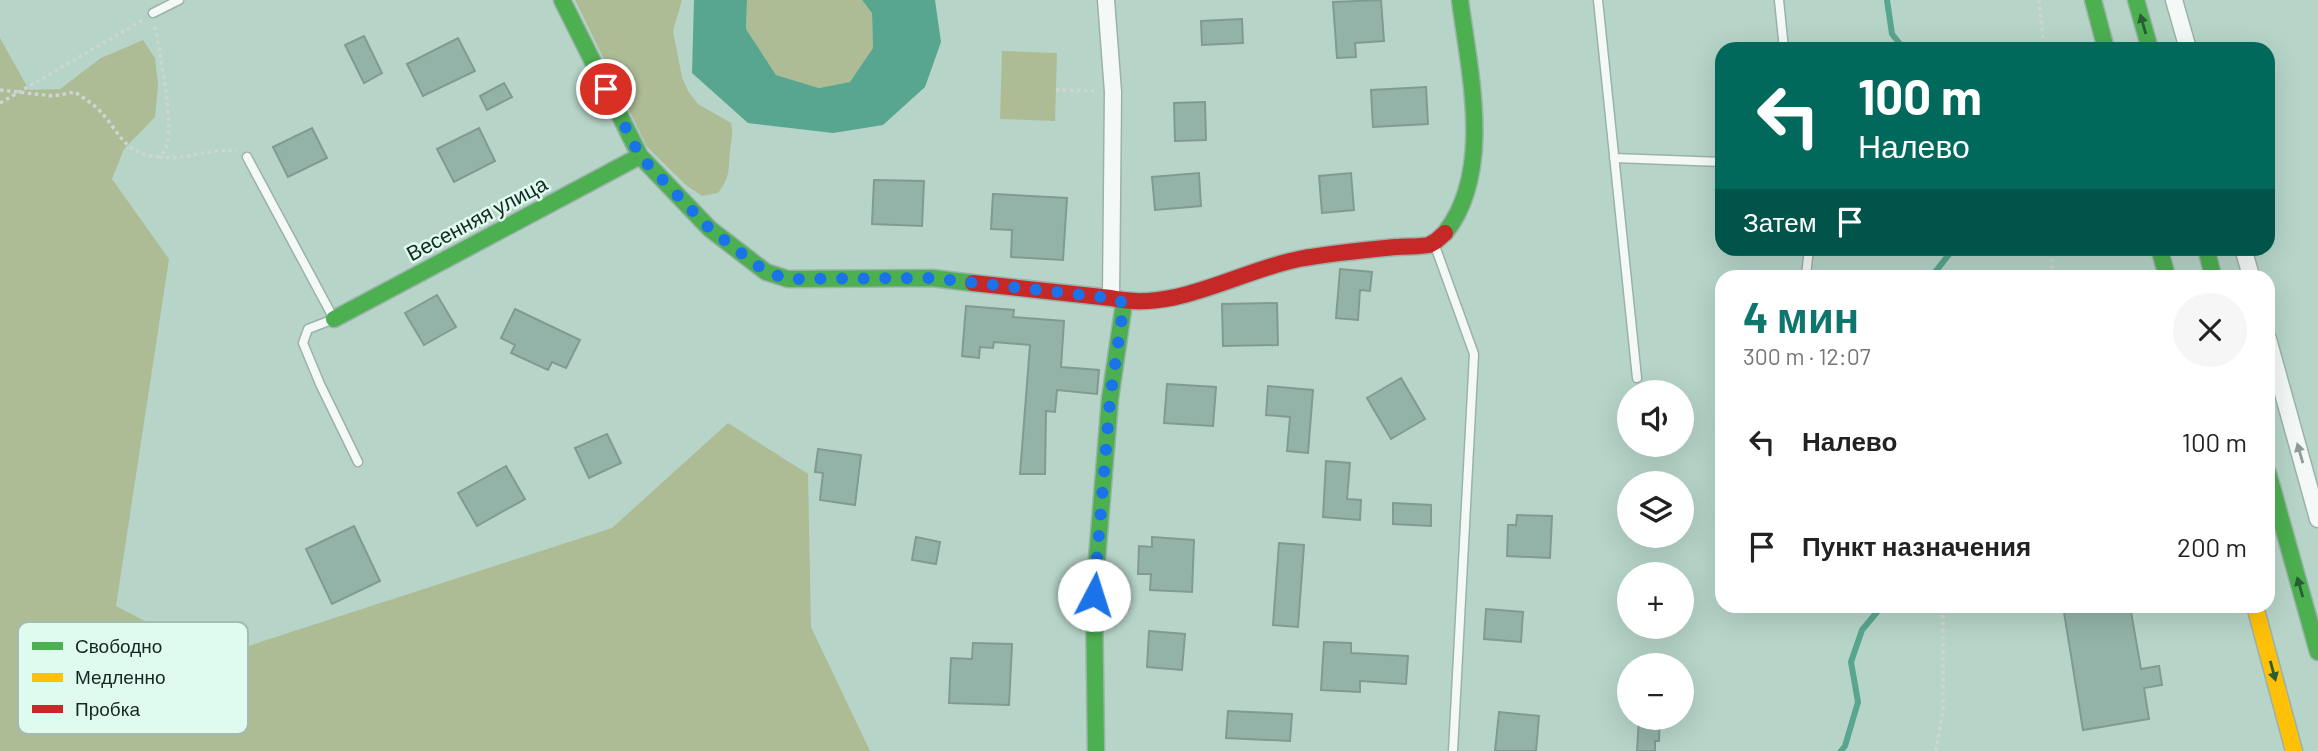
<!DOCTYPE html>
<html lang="ru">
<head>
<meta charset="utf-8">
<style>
  body { margin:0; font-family:Barlow,sans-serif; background:#f6f6f6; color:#222; height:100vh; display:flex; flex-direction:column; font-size:26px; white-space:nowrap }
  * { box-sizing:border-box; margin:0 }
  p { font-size:23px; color:#767676 }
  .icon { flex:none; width:38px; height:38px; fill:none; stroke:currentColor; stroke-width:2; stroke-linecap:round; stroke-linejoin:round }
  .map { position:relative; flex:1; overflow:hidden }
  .panel { position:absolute; left:1715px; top:270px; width:560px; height:343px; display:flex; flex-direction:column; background:#fff; border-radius:21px; box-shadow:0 7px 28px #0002 }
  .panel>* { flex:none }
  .guide { position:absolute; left:1715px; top:42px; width:560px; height:214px; border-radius:21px; box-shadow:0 7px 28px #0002; background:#00695c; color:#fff; overflow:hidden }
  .buttons { position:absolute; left:1617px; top:380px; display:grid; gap:14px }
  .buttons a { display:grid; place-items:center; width:77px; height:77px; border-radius:50%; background:#fff; box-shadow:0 7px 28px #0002; font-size:35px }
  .pin { position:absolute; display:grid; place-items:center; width:60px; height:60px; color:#fff; margin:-30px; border:4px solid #fff; border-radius:50%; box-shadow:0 2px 7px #0007 }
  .me { position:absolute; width:77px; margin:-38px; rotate:5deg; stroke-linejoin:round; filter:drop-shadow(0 0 5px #0008) }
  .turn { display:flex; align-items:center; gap:24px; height:147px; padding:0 28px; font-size:32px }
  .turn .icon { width:91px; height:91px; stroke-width:2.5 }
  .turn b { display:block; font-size:49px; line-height:60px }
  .then { display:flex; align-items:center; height:66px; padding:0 28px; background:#0003; gap:14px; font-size:26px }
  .round { display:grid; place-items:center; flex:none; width:74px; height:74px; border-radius:37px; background:#f6f6f6 }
  .headline { display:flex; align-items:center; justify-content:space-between; height:119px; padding:0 28px }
  h1 { font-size:42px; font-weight:700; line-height:52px; color:#0f766e }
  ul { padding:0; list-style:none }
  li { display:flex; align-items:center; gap:21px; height:105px; padding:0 28px }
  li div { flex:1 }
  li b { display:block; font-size:26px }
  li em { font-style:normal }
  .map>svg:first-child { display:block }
  .green { fill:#aebc96 }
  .water { fill:#58a68f }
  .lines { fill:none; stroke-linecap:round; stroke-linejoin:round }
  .stream { stroke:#58a68f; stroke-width:6 }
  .building { fill:#93b3a8; stroke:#829a91; stroke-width:2 }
  .lane-casing { stroke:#9bb2a9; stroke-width:11 }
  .street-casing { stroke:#9bb2a9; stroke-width:19 }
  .fast-casing { stroke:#9bb2a9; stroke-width:19 }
  .slow-casing { stroke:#9bb2a9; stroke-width:19 }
  .jam-casing { stroke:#9bb2a9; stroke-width:19 }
  .path { stroke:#ccd6d2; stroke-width:3.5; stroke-dasharray:3.5 3.5; stroke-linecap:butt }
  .lane { stroke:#f4f9f7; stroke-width:8 }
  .street { stroke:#f4f9f7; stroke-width:16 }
  .fast { stroke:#4caf50; stroke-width:16 }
  .slow { stroke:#ffc107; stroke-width:16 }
  .jam { stroke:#c62828; stroke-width:16 }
  .oneway { fill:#295e34 }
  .oneway2 { fill:#8e9b97 }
  .route { stroke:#1a73e8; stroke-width:12; stroke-dasharray:0 21.6 }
  .labels { text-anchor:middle; stroke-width:5; stroke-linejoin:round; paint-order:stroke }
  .street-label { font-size:21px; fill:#122821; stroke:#dffbf0 }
  .key { fill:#dffbf0; stroke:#a2bcb2; stroke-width:2 }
  .key-label { font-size:19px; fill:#122821 }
</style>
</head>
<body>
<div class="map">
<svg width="2318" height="751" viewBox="0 0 2318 751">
  <rect width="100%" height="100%" fill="#b6d4c8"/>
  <path class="green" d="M575,0H682L673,31L682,77L688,91L698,104L731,123C734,134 731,140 730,151C728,170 731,176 718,193L702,196L686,185L647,147Z
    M747,0H862L872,13L873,48L851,82L819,88L776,75L746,29Z
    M0,38L29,90L60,89L101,58L143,40L155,58L158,85L155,117L124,149L112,179L169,259L116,606L214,657L612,528L728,423L808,474L811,627L870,751H0Z
    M1002,51L1057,53L1055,121L1000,119Z"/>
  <path class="water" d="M694,0H747L746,29L776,75L819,88L850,82L873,48L872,13L862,0H935L941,42L925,87L883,125L833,133L748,123L692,73Z"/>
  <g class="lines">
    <path class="stream" d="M1887,0L1892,34L1904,49
      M1932,276L1954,248
      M1841,751L1845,746L1858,702L1851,662L1862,630L1882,606"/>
  </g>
  <path class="building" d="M1381,0L1384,41L1355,43L1356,57L1337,58L1333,2Z
    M1242,19L1243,43L1202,45L1201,21Z
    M364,36L382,73L364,83L345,45Z
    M458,38L475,71L423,96L407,64Z
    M504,83L512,97L487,110L480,96Z
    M1426,87L1428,124L1373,127L1371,90Z
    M1205,102L1206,140L1175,141L1174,103Z
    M312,128L327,158L288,177L273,147Z
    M479,128L495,161L454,182L437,149Z
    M1199,173L1201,206L1155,210L1152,177Z
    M1351,173L1354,210L1322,213L1319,176Z
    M874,180L924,181L922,226L872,224Z
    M993,194L1067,198L1063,260L1011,257L1012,230L991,229Z
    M1340,269L1372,272L1370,291L1360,290L1358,320L1336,318Z
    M437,295L456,327L424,345L405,313Z
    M1277,303L1278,345L1223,346L1222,304Z
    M966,306L1014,310L1013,317L1064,321L1061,367L1099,370L1097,394L1057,390L1055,412L1046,411L1045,474H1020L1030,345L994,342L993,348L980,347L979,358L962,356Z
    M515,309L580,340L566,368L552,362L548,370L511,353L515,345L501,338Z
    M1401,378L1425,419L1391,439L1367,398Z
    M1167,384L1216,387L1213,426L1164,423Z
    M1268,386L1313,390L1308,453L1287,451L1290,417L1266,415Z
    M607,434L621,463L589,478L575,448Z
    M818,449L861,455L855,505L820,500L823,473L815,472Z
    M1326,461L1350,463L1347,499L1361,500L1360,520L1323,517Z
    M506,466L525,499L477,526L458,493Z
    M1393,503L1431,505V526L1393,524Z
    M1517,515L1552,516L1550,558L1507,556L1508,525H1516Z
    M354,526L380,581L332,604L306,549Z
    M916,537L940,542L936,564L912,560Z
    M1152,537L1194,540L1192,592L1150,590L1151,574H1138L1139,546L1152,547Z
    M1279,543L1304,545L1298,627L1273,625Z
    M2063,606H2130L2141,669L2159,666L2162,685L2144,688L2149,719L2083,730Z
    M1486,609L1523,612L1521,642L1484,639Z
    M1149,631L1185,634L1182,670L1147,667Z
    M1324,642L1351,643V653L1408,656L1406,684L1360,681V692L1321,690Z
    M973,643L1012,644L1009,705L949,703L951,658L972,659Z
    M1228,711L1292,714L1290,741L1226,738Z
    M1499,712L1539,716L1536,751H1495Z
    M1639,718H1660L1659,741H1655V751H1637Z"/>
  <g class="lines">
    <g class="lane-casing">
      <path id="lane" d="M1598,0L1637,378
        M1779,0L1784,49
        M153,13L179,0
        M247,157L334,319L308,329L303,343L320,384L358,462
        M1614,158L1722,162
        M1435,246L1474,354L1453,751
        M1806,276L1809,248"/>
    </g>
    <g class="street-casing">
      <path id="street" d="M1106,0L1113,92L1111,298
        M2174,0L2188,49
        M2243,248L2251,276
        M2268,339L2318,519"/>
    </g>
    <g class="fast-casing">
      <path id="fast" d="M562,0L640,156L710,229L766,272L788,279L932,278L973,283
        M2093,0L2106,49
        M2136,0L2150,49
        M1445,233C1494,171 1469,71 1460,0
        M2159,248L2167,276
        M2206,248L2213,276
        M334,319L640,156
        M2268,473L2318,652
        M1096,751L1094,595L1110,399L1124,303"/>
    </g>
    <g class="slow-casing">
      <path id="slow" d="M2255,606L2294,751"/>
    </g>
    <g class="jam-casing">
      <path id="jam" d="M973,283L1111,298C1175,313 1238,271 1299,259C1331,253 1364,250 1396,247C1407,246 1418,247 1429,245L1436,241L1445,233"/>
    </g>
    <path class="path" d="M2039,0L2044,49
      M0,90L53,96L75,92C83,98 92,103 98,109C120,131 121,152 157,157C160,155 163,153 165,150C176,130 159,50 155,26
      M1056,90L1096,91
      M0,103L143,20
      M159,157C185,161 211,147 237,151
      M2051,276L2053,248
      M1936,751L1943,710V606"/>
    <use href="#lane" class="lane"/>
    <use href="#street" class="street"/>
    <use href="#fast" class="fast"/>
    <use href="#slow" class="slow"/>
    <use href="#jam" class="jam"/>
  </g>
  <defs><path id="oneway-solid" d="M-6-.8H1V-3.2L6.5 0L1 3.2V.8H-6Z" transform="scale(1.75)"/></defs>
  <g class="oneway">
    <use href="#oneway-solid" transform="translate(2143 24) rotate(-106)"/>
    <use href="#oneway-solid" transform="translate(2300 587) rotate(-106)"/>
    <use href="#oneway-solid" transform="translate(2273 671) rotate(75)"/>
  </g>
  <use class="oneway2" href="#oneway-solid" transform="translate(2300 453) rotate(-106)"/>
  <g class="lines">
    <path class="route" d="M606,89L640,156L657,174L710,229L766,272L788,279L932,278L1111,298L1124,303L1110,399L1094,595"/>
  </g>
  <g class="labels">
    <g class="street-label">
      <text transform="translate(477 219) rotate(-28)" y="7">Весенняя улица</text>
    </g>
  </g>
  <rect x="18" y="622" width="230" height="112" rx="10" class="key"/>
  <rect x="32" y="642" width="31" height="8" fill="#4caf50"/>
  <rect x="32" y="673" width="31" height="9" fill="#ffc107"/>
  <rect x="32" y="705" width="31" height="8" fill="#c62828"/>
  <g class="key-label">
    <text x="75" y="653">Свободно</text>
    <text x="75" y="684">Медленно</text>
    <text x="75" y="716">Пробка</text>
  </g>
</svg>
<div class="buttons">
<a><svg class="icon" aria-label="sound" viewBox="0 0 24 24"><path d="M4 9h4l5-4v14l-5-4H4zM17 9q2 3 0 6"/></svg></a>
<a><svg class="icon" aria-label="layers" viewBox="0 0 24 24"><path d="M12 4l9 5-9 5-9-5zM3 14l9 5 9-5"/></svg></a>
<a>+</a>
<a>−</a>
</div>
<div class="pin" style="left:606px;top:89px;background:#d93025"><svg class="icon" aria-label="arrive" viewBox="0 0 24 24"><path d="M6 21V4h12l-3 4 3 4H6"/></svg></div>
<svg class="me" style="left:1094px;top:595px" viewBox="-20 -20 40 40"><circle r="19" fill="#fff"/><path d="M0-13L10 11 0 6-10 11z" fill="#1a73e8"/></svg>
<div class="guide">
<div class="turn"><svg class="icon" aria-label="left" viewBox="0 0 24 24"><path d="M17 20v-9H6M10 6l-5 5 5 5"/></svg><div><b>100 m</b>Налево</div></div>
<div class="then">Затем<svg class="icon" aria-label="arrive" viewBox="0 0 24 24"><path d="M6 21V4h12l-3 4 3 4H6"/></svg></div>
</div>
<section class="panel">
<div class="headline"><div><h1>4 мин</h1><p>300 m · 12:07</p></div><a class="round"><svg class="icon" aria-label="close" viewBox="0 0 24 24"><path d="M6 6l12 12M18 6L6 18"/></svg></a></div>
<ul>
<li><svg class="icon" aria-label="left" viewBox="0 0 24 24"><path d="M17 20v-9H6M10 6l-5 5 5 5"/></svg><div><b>Налево</b></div><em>100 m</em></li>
<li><svg class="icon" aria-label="arrive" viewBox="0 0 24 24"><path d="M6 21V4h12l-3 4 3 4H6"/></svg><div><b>Пункт назначения</b></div><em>200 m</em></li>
</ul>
</section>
</div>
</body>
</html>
